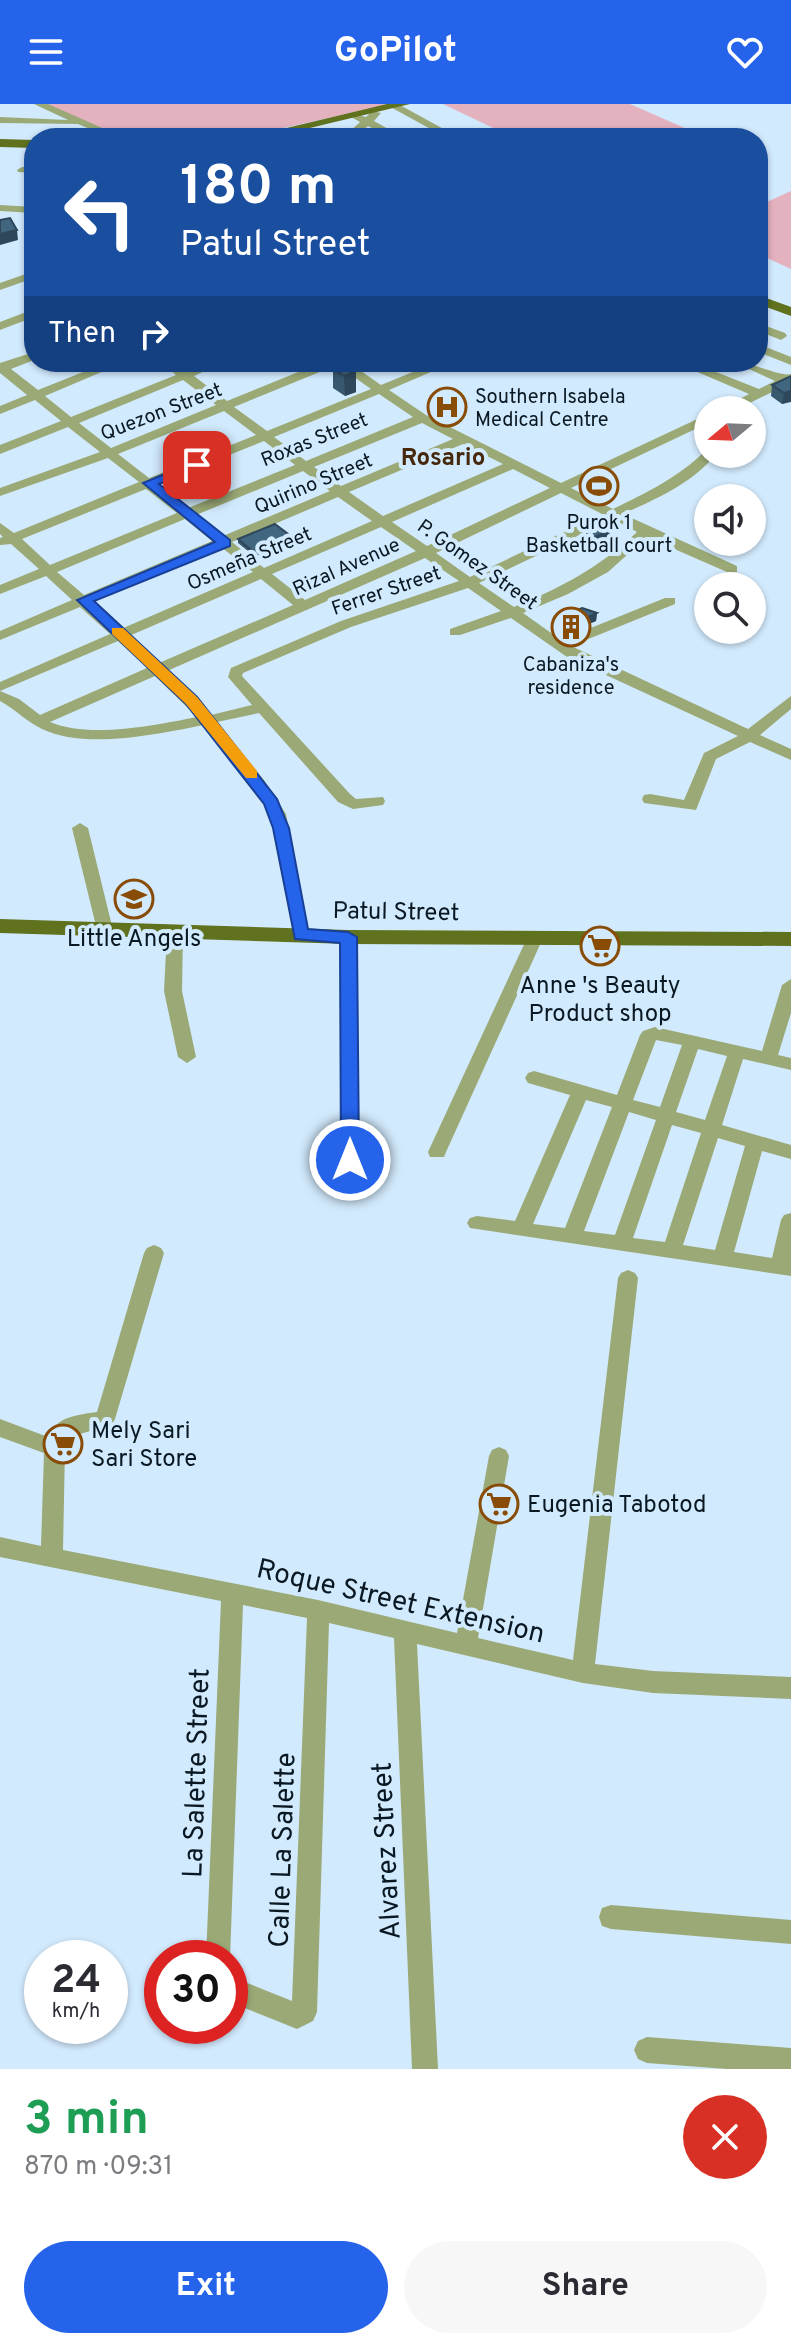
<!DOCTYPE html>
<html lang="en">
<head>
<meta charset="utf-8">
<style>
  body { margin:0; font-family:Overpass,sans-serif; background:#f7f7f7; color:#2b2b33; height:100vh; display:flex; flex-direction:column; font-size:30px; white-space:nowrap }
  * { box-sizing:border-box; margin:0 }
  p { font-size:26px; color:#7c7c81 }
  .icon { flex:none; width:44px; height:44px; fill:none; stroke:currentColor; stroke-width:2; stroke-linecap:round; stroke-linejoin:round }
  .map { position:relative; height:1965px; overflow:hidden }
  .panel { display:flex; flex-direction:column; background:#fff; flex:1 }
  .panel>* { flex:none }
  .guide { position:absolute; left:24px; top:24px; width:744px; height:244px; border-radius:32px; box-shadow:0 2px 6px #0004; background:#1a4fa0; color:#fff; overflow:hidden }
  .needle { width:52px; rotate:251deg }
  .controls { position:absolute; left:694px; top:292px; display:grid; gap:16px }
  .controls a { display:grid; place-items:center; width:72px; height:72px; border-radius:50%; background:#fff; box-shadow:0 2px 6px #0004; font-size:40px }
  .speed { position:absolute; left:24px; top:1836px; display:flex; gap:16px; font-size:40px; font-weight:700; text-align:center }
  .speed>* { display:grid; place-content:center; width:104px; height:104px; border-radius:50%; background:#fff; box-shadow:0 2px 6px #0004; line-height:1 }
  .speed small { font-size:20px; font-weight:400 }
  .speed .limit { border:12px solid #d22; background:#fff; color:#111 }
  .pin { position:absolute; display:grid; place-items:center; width:68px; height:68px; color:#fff; margin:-34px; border-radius:16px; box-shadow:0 4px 12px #0006 }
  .me { position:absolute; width:88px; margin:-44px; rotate:0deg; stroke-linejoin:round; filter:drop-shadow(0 0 6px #0008) }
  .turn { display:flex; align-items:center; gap:28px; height:168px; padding:0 24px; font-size:36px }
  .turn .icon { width:104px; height:104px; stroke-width:2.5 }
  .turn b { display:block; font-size:56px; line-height:68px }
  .then { display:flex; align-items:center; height:76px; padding:0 24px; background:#0003; gap:16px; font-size:30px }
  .round { display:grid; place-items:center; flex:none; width:84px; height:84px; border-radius:42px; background:#f7f7f7 }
  .headline { display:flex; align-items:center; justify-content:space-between; height:136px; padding:0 24px }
  h1 { font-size:48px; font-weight:700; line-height:60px; color:#1e9e55 }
  .action { display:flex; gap:16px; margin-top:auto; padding:16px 24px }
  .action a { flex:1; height:92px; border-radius:48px; background:#2563eb; color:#fff; font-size:32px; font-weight:700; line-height:92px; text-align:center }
  .action a+a { background:#f7f7f7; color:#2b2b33 }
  header { display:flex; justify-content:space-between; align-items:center; height:104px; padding:0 24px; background:#2563eb; color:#fff; font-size:36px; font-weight:700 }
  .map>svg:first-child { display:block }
  .green { fill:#e4b1bf }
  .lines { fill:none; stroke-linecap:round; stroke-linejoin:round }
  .minor { fill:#9ba976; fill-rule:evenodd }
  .major { fill:#60721e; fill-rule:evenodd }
  .wall { fill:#38586e }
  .shaded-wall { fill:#2e475a }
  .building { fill:#416680; stroke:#2e475a; stroke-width:2 }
  .route { fill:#2563eb; stroke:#184099; stroke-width:2 }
  .slow { fill:#f59e0b }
  .labels { text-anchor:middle; stroke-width:8; stroke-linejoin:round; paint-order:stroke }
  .far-poi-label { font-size:20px; fill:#091822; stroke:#d2eafd }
  .far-street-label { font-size:20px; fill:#091822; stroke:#d2eafd }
  .far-quarter-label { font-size:24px; font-weight:bold; fill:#46280c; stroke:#d2eafd }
  .street-label { font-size:24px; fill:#091822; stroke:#d2eafd }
  .poi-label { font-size:24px; fill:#091822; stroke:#d2eafd }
  .near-street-label { font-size:28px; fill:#091822; stroke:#d2eafd }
</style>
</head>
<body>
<header><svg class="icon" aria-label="menu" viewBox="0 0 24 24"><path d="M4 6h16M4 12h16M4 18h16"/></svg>GoPilot<svg class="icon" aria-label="heart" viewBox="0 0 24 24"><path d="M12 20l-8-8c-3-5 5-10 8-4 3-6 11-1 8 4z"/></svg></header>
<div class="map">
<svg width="791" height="1965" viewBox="0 0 791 1965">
  <rect width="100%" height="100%" fill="#d2eafd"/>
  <path class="green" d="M41,0H384L386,1L238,34H127Z
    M443,0H630L696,29L688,34H514Z
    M791,87V165L758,150V102Z"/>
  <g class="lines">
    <path class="minor" d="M34,0H48L125,34H111L78,20L0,19V13L68,16Z
      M385,0H398L460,34H447Z
      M372,7L381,9L374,17L404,34H391L368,22L354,34H343L360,18L351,13V9L366,13Z
      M22,63H34V69L18,68L17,66Z
      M0,101L34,103V109L0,107Z
      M34,167V174L0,186V179Z
      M34,205V213L0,226V218Z
      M758,219L785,229L787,232L781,236L758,227Z
      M758,240L791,253V261L758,248Z
      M34,248V256L11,265L38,286L108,258H125L45,292L71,313L176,271L161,258H175L186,267L207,258H224L194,272L227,297L323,258H348L381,281L437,258H454L389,286L426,311L561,379L708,310V319L571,384L613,405C646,389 679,373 705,347L716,350C693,379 656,395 623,410L737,462V468H727L647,433L608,468L568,490L523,509L561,536L665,494H675V500L571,542L748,625L791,592V605L760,631L791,645V656L750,638L716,655L696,706L644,699L642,695L644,691L650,690L684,696L704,649L738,632L567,553L511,514L460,531H450V525L501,507L468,484L351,523L243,569L242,572L350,690L356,695L383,693L385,697L383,701L353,705L338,698L259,609L217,618L264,676L286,710L309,831L301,837L295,835L270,710L252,682L204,621C158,630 85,646 42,625C27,618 15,605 0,597V587L19,595L40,611L147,564L118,537L0,587V578L110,530L80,503L0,536V527L72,496L46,472L0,490V481L39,465L11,440L0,441V434L3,433L0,430V419L14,429L139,378L108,354L0,392V384L100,348L68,323L0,350V341L61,317L35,296L0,310V302L27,291L0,269V259ZM337,261L371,285L267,327L234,303ZM183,276L216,301L111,344L79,319ZM379,290L413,313L306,357L274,333ZM224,307L256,331L149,374L118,350ZM422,319L453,335L341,382L314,363ZM264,337L295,361L188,404L157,380ZM463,340L503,360L383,412L349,388ZM513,365L550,384L427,442L392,418ZM303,367L330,387L223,432L196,411ZM146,385L177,409L50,461L22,435ZM561,389L602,410L470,473L436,449ZM338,393L372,417L264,464L232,438ZM185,415L212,437L84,491L57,468ZM613,415L637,428C597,465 564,482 514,503L479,479ZM381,423L416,447L305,496L272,470ZM221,443L253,468L121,525L91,498ZM425,454L459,477L341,517L231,564L228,573L252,601L211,611L167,567ZM261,475L293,501L159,559L129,532ZM155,572L197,613C156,621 90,635 50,618Z
      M674,258H691L759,285L775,277L734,258C753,258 780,273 791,270V279L735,306H719L749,290Z
      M80,719L88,724L113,826L105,832L97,826L72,724Z
      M175,822L183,828L182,887L196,953L187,959L178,953L164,887L167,828Z
      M348,827L356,833L359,1056L357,1061H343L341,1056L340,833Z
      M535,828L543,834L446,1048L444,1053H430L428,1048L527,834Z
      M791,875V909L778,951L791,954V966L743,955L722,1021L791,1041V1055L762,1047L734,1148L772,1154L781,1116L784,1111L791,1109V1172L470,1124L467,1119L470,1114L477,1112L515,1117L570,991L528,979L525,974L528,969L534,967L617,991L640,931L643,927L655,923L762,947L782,881ZM656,936L682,941L660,1003L633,996ZM698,945L727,952L705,1016L676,1008ZM586,996L612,1003L565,1124L533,1120ZM629,1008L656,1016L615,1131L584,1127ZM672,1021L701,1029L665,1138L633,1134ZM718,1034L745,1042L715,1146L683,1141Z
      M154,1141L161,1144L164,1149L115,1315L112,1321L69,1333L65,1344L63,1446L318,1496L457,1529L489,1352L492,1346L499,1343L506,1346L509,1352L478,1534L573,1556L618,1174L621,1169L628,1166L635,1169L638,1174L595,1560L653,1567L791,1573V1595L653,1589L583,1579L417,1540L438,1965H412L394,1534L329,1519L317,1908L313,1917L297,1925L230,1898V1872L292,1897L307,1514L243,1501L230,1854H206L221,1497L0,1453V1433L41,1442L44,1349L0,1333V1315L48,1333C56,1312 78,1311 97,1308L144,1149L147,1144Z
      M611,1801L791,1816V1840L611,1825L602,1822L599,1813L602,1804Z
      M647,1933L791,1944V1965H727L647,1959L638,1955L634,1946L638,1937Z"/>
    <path class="major" d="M387,0H410L268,34H245Z
      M0,35L34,36V44L0,43Z
      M758,191L791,203V212L758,200Z
      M0,815L348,826L791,828V842L348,840L0,829Z"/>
  </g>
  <path class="wall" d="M333,264L356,267V288L345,292L333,284Z
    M791,272V298L782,300L771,292L772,281Z
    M594,384L615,392L605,398L593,392Z
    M585,426H610V434L595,441L584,434Z
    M238,435L296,436V439L258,455L238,439Z
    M597,509L596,517L562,531L555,528V520Z"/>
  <path class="shaded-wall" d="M17,126L18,136L0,141V130Z
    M356,267V288L345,292L344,272Z
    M791,287V297L782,300L784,289Z
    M616,385L615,392L605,398V390Z
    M610,426V434L595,441V433Z
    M296,436V439L258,455L257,451Z
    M597,509L596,517L562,531L563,524Z"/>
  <path class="building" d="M10,114L17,126L0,130V116Z
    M345,259L356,267L344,272L333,264Z
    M791,272V287L784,289L772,281Z
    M605,379L616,385L605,390L594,384Z
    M600,419L610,426L595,433L585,426Z
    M275,420L296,436L257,451L238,435Z
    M582,504L597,509L563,524L555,520L566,511Z"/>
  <path class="route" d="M193,358L204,361L159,380L230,436V442L94,497L197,593L277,695L289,724L308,825L348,828L357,833L359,1056L350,1063L341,1056L340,839L295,835L273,724L264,700L186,600L77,496L215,438L143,379Z"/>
  <path class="slow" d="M112,524H123L197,593L257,667V674H246L186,600L112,530Z"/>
  <defs>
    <g id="hospital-ring" transform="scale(2)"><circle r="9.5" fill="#d2eafd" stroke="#884c07" stroke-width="1.5"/><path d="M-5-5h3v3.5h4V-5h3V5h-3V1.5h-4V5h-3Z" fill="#884c07"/></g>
    <g id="stadium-ring" transform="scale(2)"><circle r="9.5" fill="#d2eafd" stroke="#884c07" stroke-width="1.5"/><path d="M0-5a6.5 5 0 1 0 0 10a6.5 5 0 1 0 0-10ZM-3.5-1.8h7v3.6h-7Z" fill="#884c07"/></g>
    <g id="building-ring" transform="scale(2)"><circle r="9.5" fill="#d2eafd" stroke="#884c07" stroke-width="1.5"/><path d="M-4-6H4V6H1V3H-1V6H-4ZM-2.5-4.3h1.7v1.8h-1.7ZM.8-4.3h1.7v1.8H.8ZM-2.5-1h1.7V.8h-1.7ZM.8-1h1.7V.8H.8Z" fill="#884c07"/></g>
    <g id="school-ring" transform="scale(2)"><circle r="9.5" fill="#d2eafd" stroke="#884c07" stroke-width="1.5"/><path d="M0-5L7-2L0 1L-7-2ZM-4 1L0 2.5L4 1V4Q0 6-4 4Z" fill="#884c07"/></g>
    <g id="supermarket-ring" transform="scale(2)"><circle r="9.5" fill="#d2eafd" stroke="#884c07" stroke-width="1.5"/><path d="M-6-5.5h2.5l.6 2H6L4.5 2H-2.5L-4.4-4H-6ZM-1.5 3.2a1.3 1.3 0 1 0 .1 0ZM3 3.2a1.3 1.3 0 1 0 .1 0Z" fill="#884c07"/></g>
  </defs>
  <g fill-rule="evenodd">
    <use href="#hospital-ring" x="447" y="303"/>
    <use href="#stadium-ring" x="599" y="382"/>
    <use href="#building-ring" x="571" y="523"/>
    <use href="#school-ring" x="134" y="795"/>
    <use href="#supermarket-ring" x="600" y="842"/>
    <use href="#supermarket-ring" x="63" y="1340"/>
    <use href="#supermarket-ring" x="499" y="1400"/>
  </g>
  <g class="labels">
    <g class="far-poi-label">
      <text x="475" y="299" text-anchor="start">Southern Isabela<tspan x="475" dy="23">Medical Centre</tspan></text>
      <text x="599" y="425">Purok 1<tspan x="599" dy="23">Basketball court</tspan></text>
      <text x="571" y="567">Cabaniza's<tspan x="571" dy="23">residence</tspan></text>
    </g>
    <g class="far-street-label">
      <text transform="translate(161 307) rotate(-21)" y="7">Quezon Street</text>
      <text transform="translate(314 335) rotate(-22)" y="7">Roxas Street</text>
      <text transform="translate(313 379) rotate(-23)" y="7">Quirino Street</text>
      <text transform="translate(249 454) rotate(-23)" y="7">Osmeña Street</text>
      <text transform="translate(478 460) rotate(35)" y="7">P. Gomez Street</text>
      <text transform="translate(346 462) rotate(-24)" y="7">Rizal Avenue</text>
      <text transform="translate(386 486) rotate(-19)" y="7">Ferrer Street</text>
    </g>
    <g class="far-quarter-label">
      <text x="443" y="361">Rosario</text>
    </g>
    <g class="street-label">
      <text transform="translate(396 807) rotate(1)" y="8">Patul Street</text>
    </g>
    <g class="poi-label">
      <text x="134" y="842">Little Angels</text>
      <text x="600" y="889">Anne 's Beauty<tspan x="600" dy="28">Product shop</tspan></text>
      <text x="91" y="1334" text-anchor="start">Mely Sari<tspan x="91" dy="28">Sari Store</tspan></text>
      <text x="527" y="1408" text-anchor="start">Eugenia Tabotod</text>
    </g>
    <g class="near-street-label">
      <text transform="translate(401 1496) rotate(13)" y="10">Roque Street Extension</text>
      <text transform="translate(195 1669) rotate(-88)" y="10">La Salette Street</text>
      <text transform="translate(281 1746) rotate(-88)" y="10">Calle La Salette</text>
      <text transform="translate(385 1747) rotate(-93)" y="10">Alvarez Street</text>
    </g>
  </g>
</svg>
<div class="controls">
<a><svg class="needle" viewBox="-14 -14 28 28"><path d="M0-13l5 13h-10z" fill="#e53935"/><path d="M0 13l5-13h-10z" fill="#7c7c81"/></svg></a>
<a><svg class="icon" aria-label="sound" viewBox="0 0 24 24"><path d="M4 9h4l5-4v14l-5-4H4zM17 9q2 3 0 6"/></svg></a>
<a><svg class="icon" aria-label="search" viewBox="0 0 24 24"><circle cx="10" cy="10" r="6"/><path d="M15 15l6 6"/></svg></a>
</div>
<div class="speed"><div>24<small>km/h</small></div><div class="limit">30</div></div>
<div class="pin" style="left:197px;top:361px;background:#d93025"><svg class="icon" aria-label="arrive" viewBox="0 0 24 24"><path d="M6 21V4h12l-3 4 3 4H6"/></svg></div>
<svg class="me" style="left:350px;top:1056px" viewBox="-20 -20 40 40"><circle r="17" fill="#2563eb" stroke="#fff" stroke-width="3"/><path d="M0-11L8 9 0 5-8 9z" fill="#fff"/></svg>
<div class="guide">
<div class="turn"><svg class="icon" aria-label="left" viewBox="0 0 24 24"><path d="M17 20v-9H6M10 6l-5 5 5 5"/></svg><div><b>180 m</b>Patul Street</div></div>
<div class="then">Then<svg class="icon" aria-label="right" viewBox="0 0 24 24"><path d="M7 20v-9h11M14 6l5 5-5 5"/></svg></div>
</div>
</div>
<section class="panel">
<div class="headline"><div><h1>3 min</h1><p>870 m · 09:31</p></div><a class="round" style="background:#d93025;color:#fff"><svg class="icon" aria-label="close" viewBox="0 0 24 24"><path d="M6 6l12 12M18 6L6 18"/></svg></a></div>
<div class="action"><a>Exit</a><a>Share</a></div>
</section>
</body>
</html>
